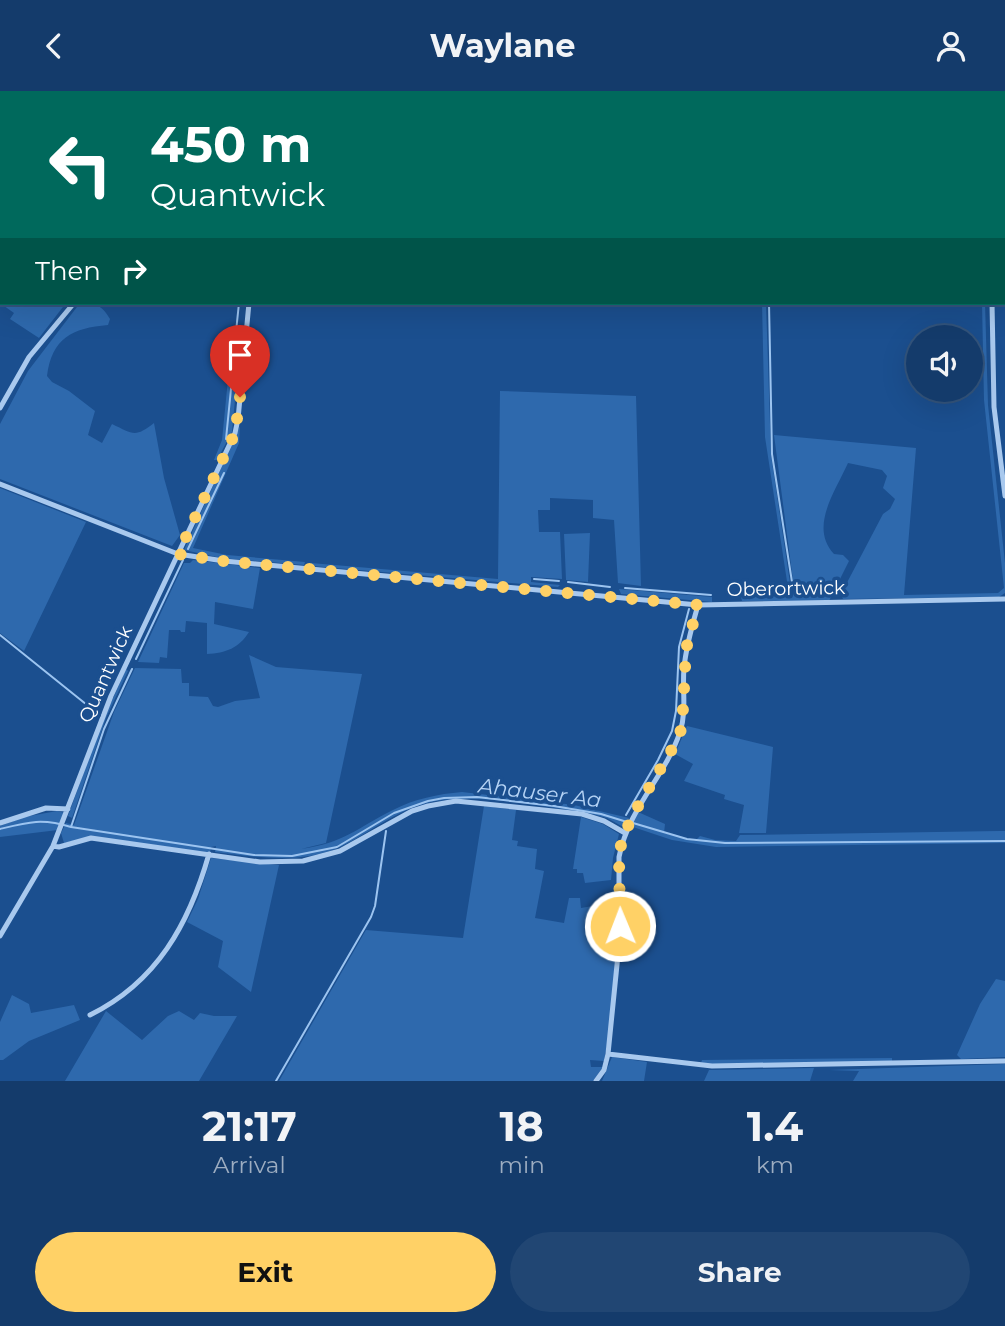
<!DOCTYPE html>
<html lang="en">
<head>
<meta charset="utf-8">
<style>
  body { margin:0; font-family:Montserrat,sans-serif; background:#214673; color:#f1f3f6; height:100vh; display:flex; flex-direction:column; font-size:26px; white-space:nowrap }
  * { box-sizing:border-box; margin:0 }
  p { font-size:23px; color:#9dadc1 }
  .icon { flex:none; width:38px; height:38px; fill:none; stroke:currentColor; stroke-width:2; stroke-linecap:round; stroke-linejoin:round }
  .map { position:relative; height:990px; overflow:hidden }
  .side { display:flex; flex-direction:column; background:#143b6b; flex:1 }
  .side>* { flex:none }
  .hud { position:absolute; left:0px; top:0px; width:1006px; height:214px; box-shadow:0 7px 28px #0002,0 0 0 2px #33557e; background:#00695c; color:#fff; overflow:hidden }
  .tools { position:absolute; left:906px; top:234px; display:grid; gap:14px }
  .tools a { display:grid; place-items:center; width:77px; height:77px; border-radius:50%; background:#143b6b; box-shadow:0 7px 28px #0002,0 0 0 2px #33557e; font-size:35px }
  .pin { position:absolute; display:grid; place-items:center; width:60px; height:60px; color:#fff; margin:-72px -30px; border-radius:50% 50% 50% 0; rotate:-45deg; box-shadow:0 0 7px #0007 }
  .pin .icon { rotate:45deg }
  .me { position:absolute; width:77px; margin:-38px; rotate:359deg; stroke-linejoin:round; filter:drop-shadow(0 0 5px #0008) }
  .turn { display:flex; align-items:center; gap:24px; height:147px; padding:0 35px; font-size:32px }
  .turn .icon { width:91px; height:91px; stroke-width:2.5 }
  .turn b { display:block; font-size:49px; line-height:60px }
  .then { display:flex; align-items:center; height:66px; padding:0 35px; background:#0003; gap:14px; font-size:26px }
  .eta { display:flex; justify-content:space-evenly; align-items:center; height:119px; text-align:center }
  .eta b { font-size:42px; font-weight:700; line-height:49px }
  .cta { display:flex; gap:14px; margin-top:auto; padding:14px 35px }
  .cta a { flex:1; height:80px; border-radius:42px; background:#ffd166; color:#111; font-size:28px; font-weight:700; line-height:80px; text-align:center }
  .cta a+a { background:#214673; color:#f1f3f6 }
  header { display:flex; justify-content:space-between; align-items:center; height:91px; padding:0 35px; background:#143b6b; font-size:32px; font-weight:700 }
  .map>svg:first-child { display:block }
  .green { fill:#2e69ad }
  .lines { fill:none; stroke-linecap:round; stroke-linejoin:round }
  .stream { stroke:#9cc4f0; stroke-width:2 }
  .minor { stroke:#a9c9ee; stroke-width:5 }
  .route { stroke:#ffd166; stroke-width:12; stroke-dasharray:0 21.6 }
  .labels { text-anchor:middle; stroke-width:7; stroke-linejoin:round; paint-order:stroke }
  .street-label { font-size:19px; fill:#fff; stroke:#1b4f8f }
  .water-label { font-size:21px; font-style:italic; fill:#b5d3f5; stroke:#1b4f8f }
</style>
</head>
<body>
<header><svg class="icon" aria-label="back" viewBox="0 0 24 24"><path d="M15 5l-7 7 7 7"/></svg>Waylane<svg class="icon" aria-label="person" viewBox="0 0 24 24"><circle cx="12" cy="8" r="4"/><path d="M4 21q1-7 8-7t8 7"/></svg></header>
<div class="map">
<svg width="1005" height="990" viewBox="0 0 1005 990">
  <rect width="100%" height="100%" fill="#1b4f8f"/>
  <path class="green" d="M0,124L2,212H66L39,247L10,228L14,222L0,212Z
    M80,212C95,212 102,214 110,228L108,234C72,237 52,247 47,285L52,291L69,300L95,320L88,344L102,352L112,333C133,343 135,347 154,332L164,387L180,444L172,455L0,388V333L28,280Z
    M762,212H766L771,364L790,492L788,497L765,346Z
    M982,212H985L988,314L1005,472V502L999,506L843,508L841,503L883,423L890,418L895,408L883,397L887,385L882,379L848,372C835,401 809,436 834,463L843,464L849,470L829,510H742L741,506L787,505L792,503L794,497L774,344L916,357L904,504L998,502L1004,497L984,309Z
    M237,287L232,341L217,369H214L222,349L228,288Z
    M500,300L636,305L641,495L618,492L614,429L593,427V409L550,407V419H538L539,441H560L562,488L531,486V491L560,494L558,496L312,475L311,472L498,488Z
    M240,335L239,352L193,457L227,464L305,471L304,474L221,467L184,459Z
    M0,397L86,431L24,560L0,542Z
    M590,442L588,491L566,489L564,443Z
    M193,469L260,477L253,518L215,511L214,533L249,541C239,557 226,562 207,563V532L186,530L185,541H181L180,539H169L167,567L160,566L159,572L138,571L184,472H190Z
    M619,498L712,506V511L621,503Z
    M249,564L276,576L362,583L326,752L301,758C344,752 357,737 393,719C414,708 438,703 462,701L574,714L629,727L625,737L607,727L592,723C545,716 473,700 427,712C395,720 371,741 342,755C302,774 257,766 215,761L216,755L211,756L210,762L91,746L64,752L61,742L66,732L74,734L114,621L135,577L181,578L182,592H189V605L208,606L213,615L218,616L235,610L260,607Z
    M126,578L128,580L106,627L72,727L68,725L99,639Z
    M687,635L773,656L766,742H739L744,714L724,708L725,704L684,690L693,673L675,663Z
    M484,715L516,719L512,749L518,750L517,755L537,758L535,778L544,780L535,827L564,832L569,807H580L581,817L616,811C616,864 615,918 604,970L590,969L591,976H603L593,990H279L366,839L463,847Z
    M57,720L65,722L58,739L0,746V735L24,726Z
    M638,721L665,733L664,742L695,750L700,745L715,749L736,750L740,744L999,740H1005V752L716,756L672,749L630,735Z
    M581,726L603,733L619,743L613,767L611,789L585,792L583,782H577V778H573Z
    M211,767L279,774L251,901L218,876L223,850L187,831L198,808Z
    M996,888L1005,890V966L961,968L957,964L980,913Z
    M12,904L29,913L31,922L74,914L80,929L29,950L3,969H0V931Z
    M106,920L142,949L168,925L179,920L194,929L200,922L214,925H237L199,990H65Z
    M612,966L647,971L644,990H602Z
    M892,967V971L723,974L701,972L702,969Z
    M1005,973V990H853L859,980L829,979Z
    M814,977L810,990H704L709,979Z"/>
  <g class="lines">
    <path class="stream" d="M179,0L193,2
      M232,279L239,212
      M226,348L232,288
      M188,458L224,382
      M534,488L559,490
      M568,491L610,496
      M625,497L711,504
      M742,504L786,502L791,499L792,491L772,363L769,212
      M0,544L97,622
      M136,568L183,469
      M626,724L658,669L672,640L676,620L679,556L689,518
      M633,732L687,748L725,752L1005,750
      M71,736L104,638L132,578
      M0,738C28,731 42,727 71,736L254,764L292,765L337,756L394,722L428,710L444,707L477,706L554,715L601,723L627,731
      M276,990L371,826L375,815L386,740"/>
    <path class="minor" d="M240,0L254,2
      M988,0V2
      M363,2V0
      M1004,82H1005
      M992,212L994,316L1005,405
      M0,317L29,266L74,212
      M0,393L178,463L224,470L698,514L1005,508
      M0,732L46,717L68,718
      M53,755L59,756L91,747L260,771L303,770L340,760L412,720L428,715L456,710L582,723L604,730L625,742
      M0,845L53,755L111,605L235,342L238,328L249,212
      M90,924C157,891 189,833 209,763
      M608,963L712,975L1005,970
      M596,990L604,979L608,963L619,854V766C629,716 665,686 680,641C687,620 682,598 684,577C686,555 692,535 698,514"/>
  </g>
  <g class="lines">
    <path class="route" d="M240,306L235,342L178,463L224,470L698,514L686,558L682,637L671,660L631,727L621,754L619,765L620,835"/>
  </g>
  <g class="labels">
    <g class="street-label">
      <text transform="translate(786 497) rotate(-1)" y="7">Oberortwick</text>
      <text transform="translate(105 583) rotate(-66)" y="7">Quantwick</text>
    </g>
    <g class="water-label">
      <text transform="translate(540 702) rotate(7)" y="7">Ahauser Aa</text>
    </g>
  </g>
</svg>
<div class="tools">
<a><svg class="icon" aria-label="sound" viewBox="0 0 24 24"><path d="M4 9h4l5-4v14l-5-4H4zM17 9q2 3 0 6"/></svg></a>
</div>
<div class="pin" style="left:240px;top:306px;background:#d93025"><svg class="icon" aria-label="arrive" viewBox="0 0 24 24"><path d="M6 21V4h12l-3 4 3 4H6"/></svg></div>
<svg class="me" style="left:620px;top:835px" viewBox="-20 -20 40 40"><circle r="17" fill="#ffd166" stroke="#fff" stroke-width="3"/><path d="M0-11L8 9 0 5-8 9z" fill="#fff"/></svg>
<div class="hud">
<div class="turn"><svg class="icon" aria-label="left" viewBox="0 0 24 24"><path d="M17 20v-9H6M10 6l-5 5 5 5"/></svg><div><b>450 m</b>Quantwick</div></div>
<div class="then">Then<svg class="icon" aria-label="right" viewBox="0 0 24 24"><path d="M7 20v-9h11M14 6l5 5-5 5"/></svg></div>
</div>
</div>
<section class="side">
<div class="eta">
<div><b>21:17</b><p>Arrival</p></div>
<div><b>18</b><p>min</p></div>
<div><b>1.4</b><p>km</p></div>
</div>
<div class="cta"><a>Exit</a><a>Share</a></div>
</section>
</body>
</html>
